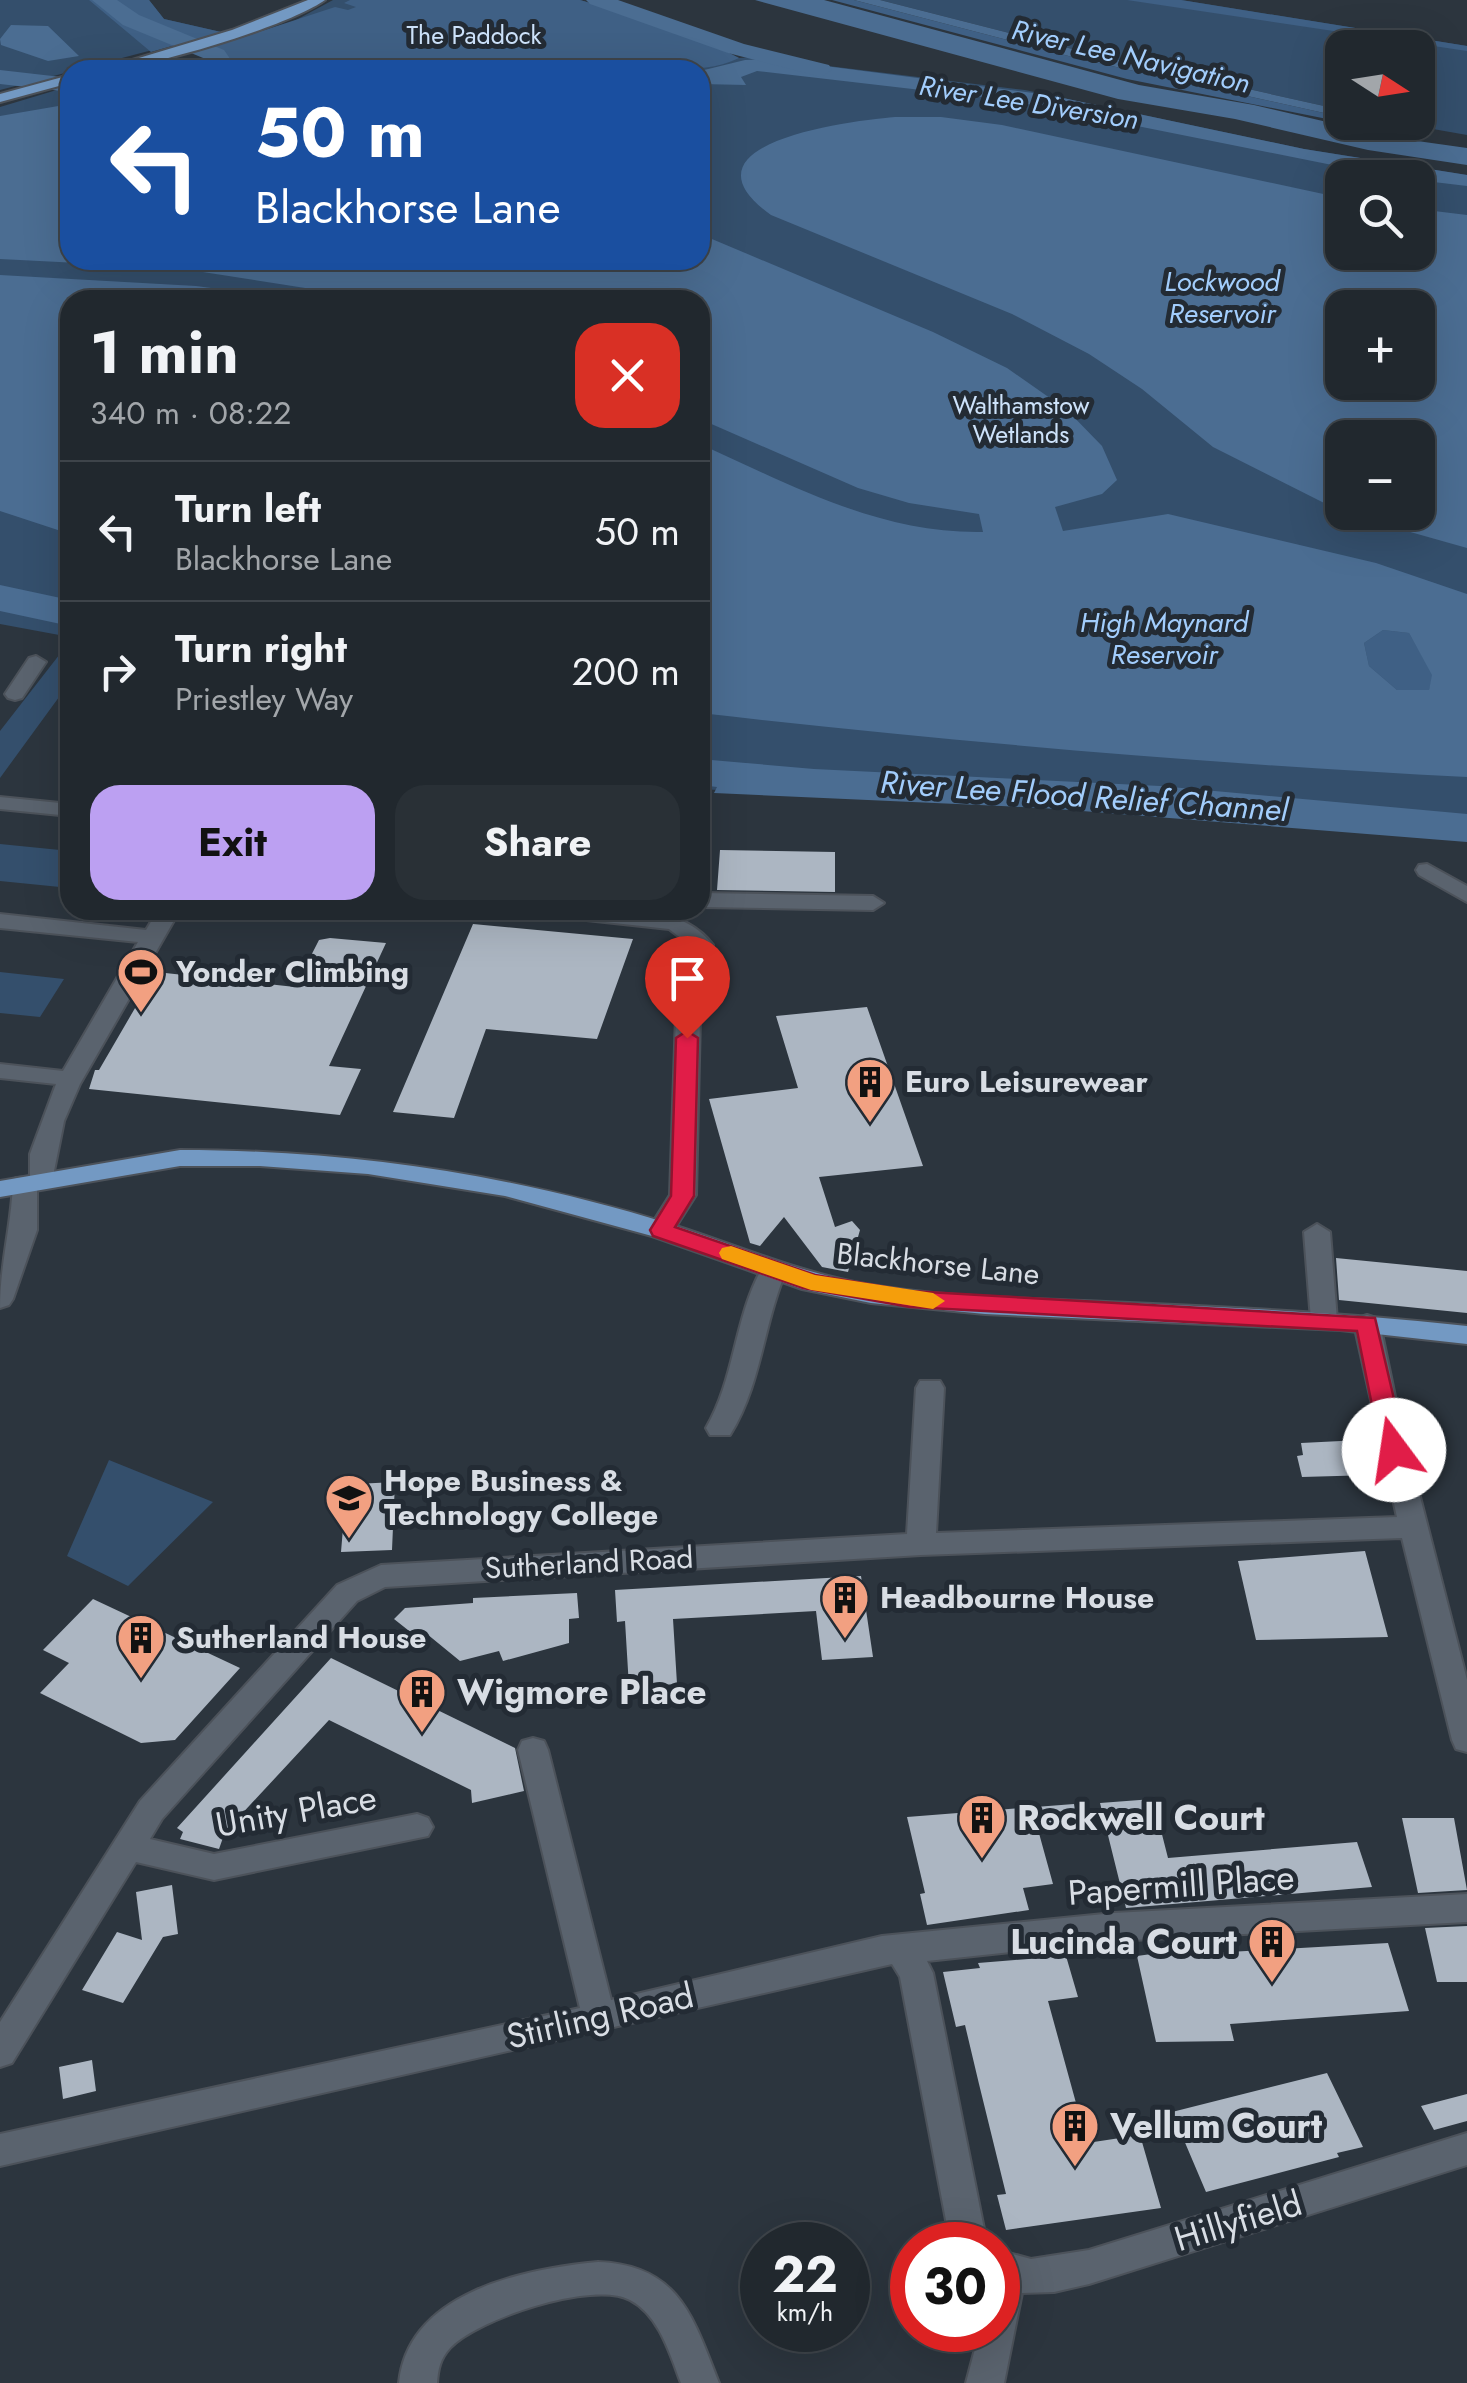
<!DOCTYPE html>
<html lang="en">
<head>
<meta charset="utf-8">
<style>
  body { margin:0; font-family:Jost,sans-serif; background:#293036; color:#f1f3f6; height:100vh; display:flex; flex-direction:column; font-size:38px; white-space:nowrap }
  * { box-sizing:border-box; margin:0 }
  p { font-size:32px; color:#a2a6aa }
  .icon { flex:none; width:55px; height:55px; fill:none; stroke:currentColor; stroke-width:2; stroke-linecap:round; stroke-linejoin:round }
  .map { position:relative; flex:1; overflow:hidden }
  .panel { position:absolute; left:60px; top:290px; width:650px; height:630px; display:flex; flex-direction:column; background:#21282e; border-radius:30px; box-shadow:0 10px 40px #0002,0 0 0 2px #3e444a }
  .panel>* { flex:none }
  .banner { position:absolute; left:60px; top:60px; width:650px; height:210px; border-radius:30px; box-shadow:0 10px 40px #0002,0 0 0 2px #3e444a; background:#1a4fa0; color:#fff; overflow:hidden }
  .needle { width:65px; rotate:102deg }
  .tools { position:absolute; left:1325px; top:30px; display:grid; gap:20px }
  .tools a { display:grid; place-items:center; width:110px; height:110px; border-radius:20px; background:#21282e; box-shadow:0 10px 40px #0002,0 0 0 2px #3e444a; font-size:50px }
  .speed { position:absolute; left:740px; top:2222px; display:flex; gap:20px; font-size:50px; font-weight:700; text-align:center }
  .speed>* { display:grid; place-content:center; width:130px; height:130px; border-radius:50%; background:#21282e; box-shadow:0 10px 40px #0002,0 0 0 2px #3e444a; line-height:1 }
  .speed small { font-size:25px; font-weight:400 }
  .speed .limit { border:15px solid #d22; background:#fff; color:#111 }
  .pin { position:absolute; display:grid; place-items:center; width:85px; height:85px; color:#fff; margin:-102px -42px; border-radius:50% 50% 50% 0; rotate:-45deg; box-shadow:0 0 10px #0007 }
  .pin .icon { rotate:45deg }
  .me { position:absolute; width:110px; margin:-55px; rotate:346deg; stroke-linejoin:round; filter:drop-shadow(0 0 8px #0008) }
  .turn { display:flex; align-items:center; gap:35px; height:210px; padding:0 30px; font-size:45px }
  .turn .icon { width:130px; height:130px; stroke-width:2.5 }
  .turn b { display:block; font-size:70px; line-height:85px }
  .round { display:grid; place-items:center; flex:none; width:105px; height:105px; border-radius:30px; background:#293036 }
  .summary { display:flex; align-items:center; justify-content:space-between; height:170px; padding:0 30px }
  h1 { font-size:60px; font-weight:700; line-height:75px }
  .primary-button { display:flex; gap:20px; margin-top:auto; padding:20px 30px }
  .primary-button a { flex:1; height:115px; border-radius:30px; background:#bca0f2; color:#111; font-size:40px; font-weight:700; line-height:115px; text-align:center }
  .primary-button a+a { background:#293036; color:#f1f3f6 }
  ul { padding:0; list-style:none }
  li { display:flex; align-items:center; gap:30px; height:140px; padding:0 30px; border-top:2px solid #3e444a }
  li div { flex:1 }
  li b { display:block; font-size:38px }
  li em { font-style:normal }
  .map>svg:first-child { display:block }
  .green { fill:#344f6c; fill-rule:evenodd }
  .forest { fill:#3f6085 }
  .water { fill:#4b6d92; fill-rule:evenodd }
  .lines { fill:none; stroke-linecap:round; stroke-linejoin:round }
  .river { fill:#4b6d92; fill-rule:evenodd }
  .building { fill:#acb6c2 }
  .minor-casing { stroke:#4c525a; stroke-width:4 }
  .major-casing { stroke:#4c525a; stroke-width:4 }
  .minor { fill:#5a636e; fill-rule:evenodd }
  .major { fill:#7399c3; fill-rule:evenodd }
  .route { fill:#e11d48; stroke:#92132f; stroke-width:2.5 }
  .slow { fill:#f59e0b }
  .labels { text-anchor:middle; stroke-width:10; stroke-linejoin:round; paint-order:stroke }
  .far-park-label { font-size:25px; fill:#cde2fa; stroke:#232b34 }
  .far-water-label { font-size:28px; font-style:italic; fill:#a2cdfc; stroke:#232b34 }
  .poi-label { font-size:30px; font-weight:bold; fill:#d8dde4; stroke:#232b34; text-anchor:start }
  .street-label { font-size:30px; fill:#d8dde4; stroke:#232b34 }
  .water-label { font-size:32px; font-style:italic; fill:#a2cdfc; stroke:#232b34 }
  .near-poi-label { font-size:35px; font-weight:bold; fill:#d8dde4; stroke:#232b34; text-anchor:start }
  .near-street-label { font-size:35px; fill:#d8dde4; stroke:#232b34 }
</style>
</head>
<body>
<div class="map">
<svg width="1467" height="2383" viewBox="0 0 1467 2383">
  <rect width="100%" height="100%" fill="#2c353e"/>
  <path class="green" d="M0,0H149L164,19L221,32L0,90Z
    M333,0H580L686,31L739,58L781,55L812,64L1025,90L1304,149L1467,175V841L1166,815L700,789V300H70V637L0,624V107L70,86V260H700V70H239L209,48L285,26ZM1342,178H1418V252H1342ZM1342,308H1418V382H1342ZM1342,438H1418V512H1342Z
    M880,0H1181L1467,46V135L1399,123L1418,122V48H1342V110L1096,55Z
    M70,641V682L0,778V731Z
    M0,844L70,851V888L0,881Z
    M0,972L64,979L40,1017L0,1013Z
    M109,1460L213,1502L128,1586L67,1556Z"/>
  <path class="forest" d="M89,0H149L164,19L221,32L151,52Z
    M350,0H580L686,31L739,58C706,74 674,67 638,70H253L210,48L335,7L348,10L356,7L344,3Z
    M832,0H854L1080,59L1342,117V122L1127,79Z
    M1127,0H1181L1467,46V51Z
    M1383,630L1409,633L1433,675L1429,690H1397L1369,666L1364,643Z"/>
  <path class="water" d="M755,0H824L1139,85L1254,105L1396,138L1467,148V165L1368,150L1235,119L1118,99Z
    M854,0H880L1096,55L1342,110V117L1080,59Z
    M11,25L48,26L79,56L48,61L1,45L0,39Z
    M771,59L1049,95L1304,149L1467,175V186L1392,177L1007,100L757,71L741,77L746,85L700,84V71L745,60Z
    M70,104V260H700V234L933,332L1007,368L1067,410L1102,446L1117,480L1102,494L1055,507L1063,531L1168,514L1376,563L1467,594V777C1211,764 955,742 700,713V444C791,485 880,534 983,532L979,514L909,503L858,488L700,419V300H382L177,268L0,259V116ZM1383,630L1409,633L1432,675L1429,690H1397L1369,666L1364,643Z
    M895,117H941L1002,125L1342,198V252H1418V209L1467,215V548L1343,513L1418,512V438H1342V512L1213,447L1142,389L1089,354L1012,314L771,215C671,143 849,121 895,117ZM1342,308H1418V382H1342Z
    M0,275L196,286L300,300H70V534L0,511Z
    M0,585L70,600V626L0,611Z
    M700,759L814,769L1160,786L1467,814V842L1045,808L714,793L717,787L700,785Z"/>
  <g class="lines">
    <path class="river" d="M92,0H117L139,15L224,50L238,70H216L208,60L123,25Z
      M586,0H618L744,44L829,65L832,70L821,77L728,53L590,4Z
      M0,70L70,78V92L0,84Z"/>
  </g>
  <path class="building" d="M720,850L835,852V892L717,890Z
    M473,924L633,939L597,1039L486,1029L454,1118L393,1112Z
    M330,938L386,943L329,1066L361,1069L340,1115L89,1089L95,1070H99L156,972L295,987L319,940Z
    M867,1007L923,1166L819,1177L835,1227L852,1221L860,1230L848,1272L822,1267L784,1217L760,1246L750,1243L709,1099L798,1088L776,1016Z
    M1336,1258L1467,1271V1313L1339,1300Z
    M1361,1440L1366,1445L1372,1475L1302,1477L1297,1456L1303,1455L1301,1443Z
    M395,1482L392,1550L341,1552L343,1528H353L356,1484Z
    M1365,1551L1388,1637L1256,1640L1238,1561Z
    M861,1576L873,1657L822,1660L816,1611L673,1619L677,1684L629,1687L625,1621L617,1622L615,1590Z
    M577,1593L579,1618L569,1619V1643L503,1661L499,1651L460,1661L427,1634L418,1638L394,1619L405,1608L473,1603V1598Z
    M93,1599L240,1668L175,1740L141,1743L40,1693L69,1663L43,1650Z
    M331,1658L515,1748L524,1791L472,1803L471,1790L329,1720L225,1832L219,1849L180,1839L183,1832L177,1828Z
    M1153,1799L1168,1858L1357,1842L1372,1887L1126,1908L1100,1803Z
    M1074,1804L1079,1821L1037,1826L1053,1884L1023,1888L1029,1910L927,1925L920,1894L925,1893L907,1817Z
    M1402,1818H1454L1467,1890L1418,1893Z
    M172,1885L178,1934L163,1937L123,2003L82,1990L117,1932L142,1940L136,1892Z
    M1467,1926V1982H1437L1425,1928Z
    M1388,1943L1409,2011L1230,2024L1234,2041L1156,2042L1137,1956L1210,1946L1212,1953Z
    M1066,1956L1078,1997L1048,2001L1087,2143L1140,2135L1161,2208L1006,2230L997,2195L1006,2194L979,2084L965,2025L956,2027L943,1972L980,1968L978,1963Z
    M92,2060L96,2091L63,2099L59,2067Z
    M1327,2073L1363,2147L1337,2153L1339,2157L1206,2192L1172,2112Z
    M1467,2094V2121L1434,2130L1421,2106Z"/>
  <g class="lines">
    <g class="minor-casing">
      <path id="minor" d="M36,656L46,662L22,698L15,700L8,698L5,694L29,658Z
        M0,797L70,804V816L0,809Z
        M1427,864L1467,886V902L1419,875L1416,870L1419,865Z
        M700,893L873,896L884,903L873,910L700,907Z
        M158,910H180L80,1084L64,1121L51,1186L37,1187V1230L13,1299L9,1305L0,1308C0,1264 11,1228 13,1184L16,1178L30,1177V1154L56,1084L0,1078V1064L63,1071L138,942L0,928V914L146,930Z
        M548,910C601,910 678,898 713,945L700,1016L696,1195L670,1236L661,1238L648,1230L670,1195L676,1016L691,946L669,929L559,917Z
        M1317,1224L1330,1232L1337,1320L1333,1326H1315L1311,1320L1304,1232Z
        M774,1260L787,1269C763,1323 762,1384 730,1435H710L706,1428C736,1377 734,1314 765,1263Z
        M1367,1315L1376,1318L1380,1324L1398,1411L1467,1680V1752L1456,1749L1452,1740L1402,1538L921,1555L385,1587L357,1601L162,1819L150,1839L214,1854L417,1814L428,1818L433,1827L428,1836L214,1880L136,1862L12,2063L0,2067V2022L140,1801L337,1585L381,1565L907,1534L916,1388L920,1381H940L944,1388L936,1533L1397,1517L1354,1324L1358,1318Z
        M533,1738L544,1741L548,1750L611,2000L882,1936L1114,1913L1467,1894V1922L1114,1941L927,1961L933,1973L984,2229L992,2245H953L949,2236L900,1977L892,1964L0,2166V2134L580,2008L518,1750L522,1741Z
        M1467,2133V2165L1089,2284L1054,2292L1022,2293L1004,2383H966L980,2330H998V2250L1031,2259L1089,2250Z
        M598,2262C679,2265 693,2317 719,2383H681C670,2354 659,2315 630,2300C593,2280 477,2319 450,2348C440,2359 438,2369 437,2383H399C408,2292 524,2269 598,2262Z"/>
    </g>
    <g class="major-casing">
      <path id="major" d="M308,0H325C289,26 144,70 99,70L232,30Z
        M70,75V83L0,102V94Z
        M180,1150C348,1150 510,1174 670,1224C736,1245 797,1272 865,1284C944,1298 1026,1298 1106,1302C1227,1307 1347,1313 1467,1326V1344L1340,1330L985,1314L871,1303L802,1289L652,1236L505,1196L368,1174L260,1166H180L0,1197V1181Z"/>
    </g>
    <use href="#minor" class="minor"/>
    <use href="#major" class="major"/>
  </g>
  <path class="route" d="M687,1031L698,1038L694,1196L675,1227L815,1275L910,1291L1375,1318L1406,1450L1403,1456H1385L1381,1450L1357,1331L910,1307L803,1288L653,1236L650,1230L671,1196L676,1038Z"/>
  <path class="slow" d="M731,1246L815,1275L933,1293L945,1301L933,1309L811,1290L722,1259L719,1253L722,1248Z"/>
  <defs>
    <g id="stadium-pin" transform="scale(2.5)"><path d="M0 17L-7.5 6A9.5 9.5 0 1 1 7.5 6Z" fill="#f2a081" stroke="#232b34"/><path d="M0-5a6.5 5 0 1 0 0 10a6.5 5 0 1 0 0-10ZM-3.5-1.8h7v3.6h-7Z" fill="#111"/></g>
    <g id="building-pin" transform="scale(2.5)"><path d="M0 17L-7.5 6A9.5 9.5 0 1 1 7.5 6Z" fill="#f2a081" stroke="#232b34"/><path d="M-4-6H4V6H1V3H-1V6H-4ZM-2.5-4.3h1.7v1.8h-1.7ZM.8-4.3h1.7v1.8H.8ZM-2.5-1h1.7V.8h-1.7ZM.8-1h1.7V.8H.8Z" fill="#111"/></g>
    <g id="university-pin" transform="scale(2.5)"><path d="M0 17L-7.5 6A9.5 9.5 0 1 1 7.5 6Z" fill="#f2a081" stroke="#232b34"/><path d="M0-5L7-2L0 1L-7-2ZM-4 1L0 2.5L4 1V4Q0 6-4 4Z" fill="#111"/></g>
  </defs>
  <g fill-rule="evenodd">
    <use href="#stadium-pin" x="141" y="972"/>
    <use href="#building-pin" x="870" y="1082"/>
    <use href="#university-pin" x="349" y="1498"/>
    <use href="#building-pin" x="845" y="1598"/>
    <use href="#building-pin" x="141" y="1638"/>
    <use href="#building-pin" x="422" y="1692"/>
    <use href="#building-pin" x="982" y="1818"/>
    <use href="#building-pin" x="1272" y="1942"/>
    <use href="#building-pin" x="1075" y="2126"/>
  </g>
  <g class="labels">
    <g class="far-park-label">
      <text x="474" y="44">The Paddock</text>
      <text x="1021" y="414">Walthamstow<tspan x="1021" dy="29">Wetlands</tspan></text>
    </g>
    <g class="far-water-label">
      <text transform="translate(1131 56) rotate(13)" y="10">River Lee Navigation</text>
      <text transform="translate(1029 102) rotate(9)" y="10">River Lee Diversion</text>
      <text x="1222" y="291">Lockwood<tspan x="1222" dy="32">Reservoir</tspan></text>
      <text x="1164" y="632">High Maynard<tspan x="1164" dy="32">Reservoir</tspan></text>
    </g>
    <g class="poi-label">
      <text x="176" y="982">Yonder Climbing</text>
      <text x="905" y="1092">Euro Leisurewear</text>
      <text x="384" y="1491">Hope Business &amp;<tspan x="384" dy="34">Technology College</tspan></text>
      <text x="880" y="1608">Headbourne House</text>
      <text x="176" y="1648">Sutherland House</text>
    </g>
    <g class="street-label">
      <text transform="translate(938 1264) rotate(6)" y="10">Blackhorse Lane</text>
      <text transform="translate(589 1563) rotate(-3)" y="10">Sutherland Road</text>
    </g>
    <g class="water-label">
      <text transform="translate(1084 796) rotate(4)" y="11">River Lee Flood Relief Channel</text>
    </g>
    <g class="near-poi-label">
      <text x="457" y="1704">Wigmore Place</text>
      <text x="1017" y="1830">Rockwell Court</text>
      <text x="1237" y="1954" text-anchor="end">Lucinda Court</text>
      <text x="1110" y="2138">Vellum Court</text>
    </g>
    <g class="near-street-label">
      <text transform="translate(296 1811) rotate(-10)" y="12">Unity Place</text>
      <text transform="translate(1181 1885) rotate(-4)" y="12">Papermill Place</text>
      <text transform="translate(600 2016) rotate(-13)" y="12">Stirling Road</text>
      <text transform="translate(1238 2221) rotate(-17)" y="12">Hillyfield</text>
    </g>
  </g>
</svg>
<div class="tools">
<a><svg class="needle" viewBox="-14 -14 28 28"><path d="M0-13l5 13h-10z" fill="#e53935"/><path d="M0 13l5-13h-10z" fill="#a2a6aa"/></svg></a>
<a><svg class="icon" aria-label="search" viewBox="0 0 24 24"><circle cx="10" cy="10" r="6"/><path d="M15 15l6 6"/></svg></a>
<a>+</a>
<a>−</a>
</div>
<div class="speed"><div>22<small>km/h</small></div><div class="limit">30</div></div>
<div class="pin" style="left:687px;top:1038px;background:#d93025"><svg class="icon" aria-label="arrive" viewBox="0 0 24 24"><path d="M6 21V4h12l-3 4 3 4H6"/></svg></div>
<svg class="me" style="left:1394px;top:1450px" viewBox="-20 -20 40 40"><circle r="19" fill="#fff"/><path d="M0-13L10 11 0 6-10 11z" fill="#e11d48"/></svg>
<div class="banner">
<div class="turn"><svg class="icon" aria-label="left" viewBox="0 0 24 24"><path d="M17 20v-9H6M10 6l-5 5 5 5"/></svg><div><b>50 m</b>Blackhorse Lane</div></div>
</div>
<section class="panel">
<div class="summary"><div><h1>1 min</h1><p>340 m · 08:22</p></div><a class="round" style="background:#d93025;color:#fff"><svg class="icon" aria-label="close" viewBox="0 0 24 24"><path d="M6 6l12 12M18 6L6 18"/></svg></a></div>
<ul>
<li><svg class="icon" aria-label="left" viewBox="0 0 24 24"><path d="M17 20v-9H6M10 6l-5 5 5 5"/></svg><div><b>Turn left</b><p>Blackhorse Lane</p></div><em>50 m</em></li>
<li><svg class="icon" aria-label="right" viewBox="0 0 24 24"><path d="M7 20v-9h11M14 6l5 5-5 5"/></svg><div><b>Turn right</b><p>Priestley Way</p></div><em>200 m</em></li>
</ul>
<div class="primary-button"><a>Exit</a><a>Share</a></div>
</section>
</div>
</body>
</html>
